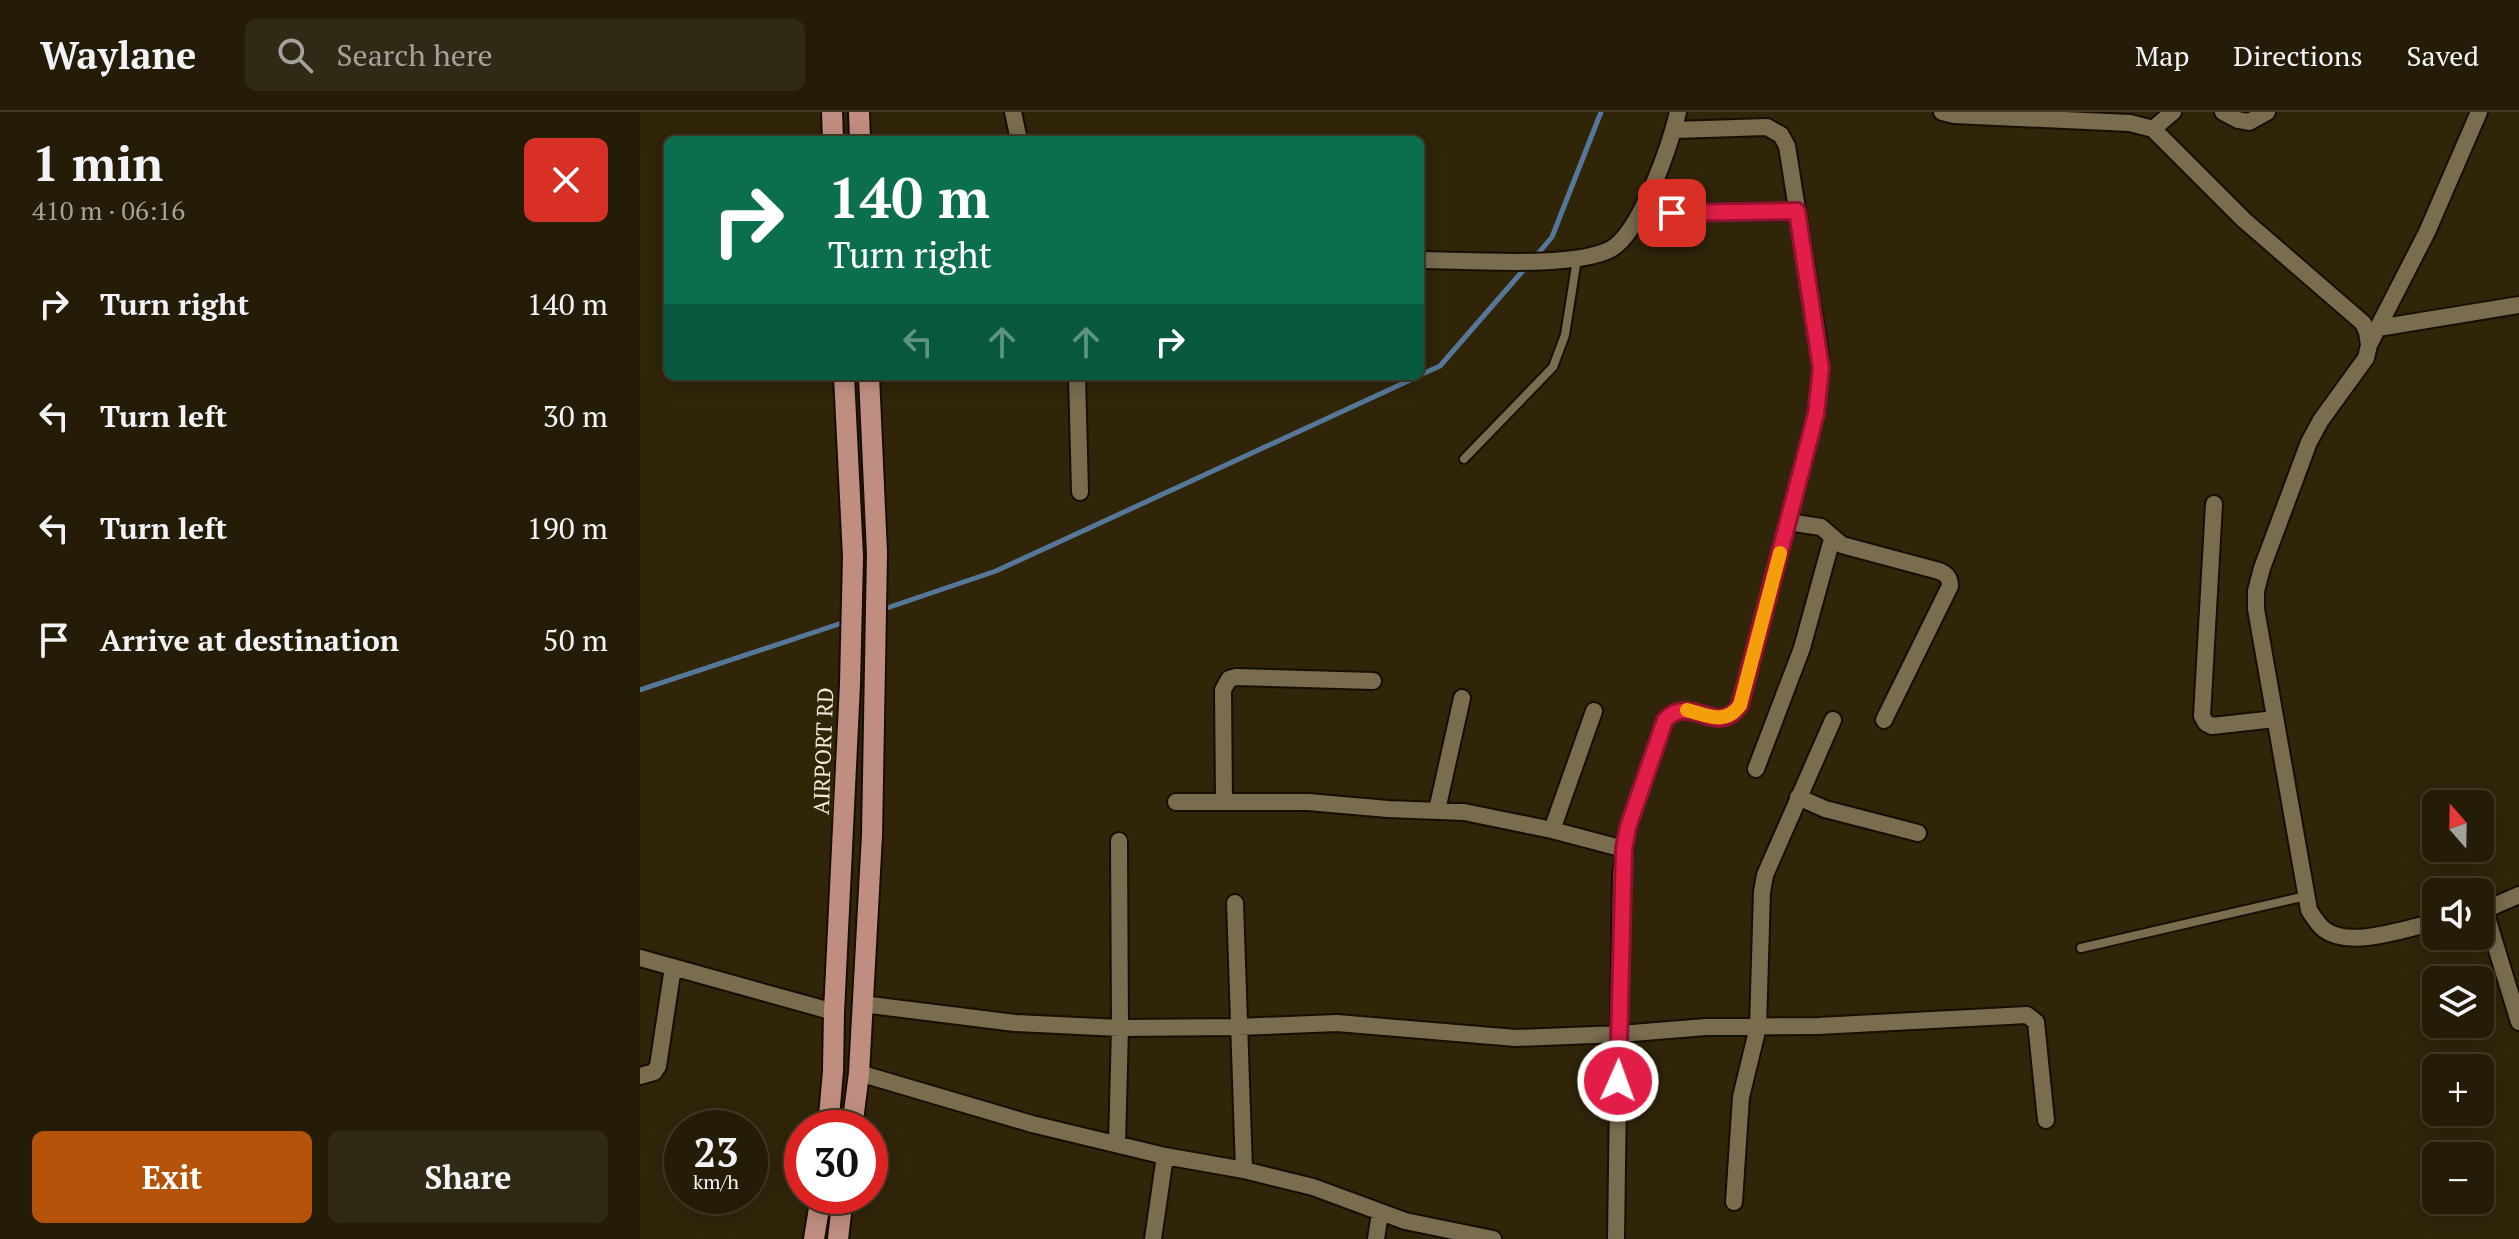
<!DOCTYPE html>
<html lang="en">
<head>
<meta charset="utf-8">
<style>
  body { margin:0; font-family:"PT Serif",serif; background:#302915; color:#f1f3f6; height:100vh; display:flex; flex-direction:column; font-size:30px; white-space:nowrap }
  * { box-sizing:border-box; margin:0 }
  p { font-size:26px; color:#a3a19b }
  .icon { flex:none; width:44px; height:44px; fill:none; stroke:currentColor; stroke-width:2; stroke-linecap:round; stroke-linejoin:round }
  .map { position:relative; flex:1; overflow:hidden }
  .details { display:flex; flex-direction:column; background:#241c07; width:640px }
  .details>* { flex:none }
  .guide { position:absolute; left:24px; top:24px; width:760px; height:244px; border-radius:12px; box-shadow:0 4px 20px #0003,0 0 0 2px #413a28; background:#0b6e4f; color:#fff; overflow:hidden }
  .needle { width:52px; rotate:340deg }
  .controls { position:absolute; left:1782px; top:678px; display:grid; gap:16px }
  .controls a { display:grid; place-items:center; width:72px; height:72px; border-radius:12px; background:#241c07; box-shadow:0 4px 20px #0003,0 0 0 2px #413a28; font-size:40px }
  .speed { position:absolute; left:24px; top:998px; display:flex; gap:16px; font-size:40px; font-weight:700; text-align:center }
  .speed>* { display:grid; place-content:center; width:104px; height:104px; border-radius:50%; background:#241c07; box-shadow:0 4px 20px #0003,0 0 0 2px #413a28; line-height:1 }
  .speed small { font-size:20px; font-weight:400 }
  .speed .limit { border:12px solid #d22; background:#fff; color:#111 }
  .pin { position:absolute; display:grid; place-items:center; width:68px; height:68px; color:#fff; margin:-34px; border-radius:16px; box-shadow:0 4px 12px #0006 }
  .me { position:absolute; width:88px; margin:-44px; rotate:2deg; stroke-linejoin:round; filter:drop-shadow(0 0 6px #0008) }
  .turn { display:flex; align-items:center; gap:28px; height:168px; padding:0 32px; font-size:36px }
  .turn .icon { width:104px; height:104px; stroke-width:2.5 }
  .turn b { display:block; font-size:56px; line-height:68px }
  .lanes { display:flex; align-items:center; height:76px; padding:0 32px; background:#0003; justify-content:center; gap:40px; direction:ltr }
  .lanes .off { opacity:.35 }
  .round { display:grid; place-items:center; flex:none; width:84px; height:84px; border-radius:12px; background:#302915 }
  .summary { display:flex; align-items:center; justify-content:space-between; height:136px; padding:0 32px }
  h1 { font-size:48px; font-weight:700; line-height:60px }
  .cta { display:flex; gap:16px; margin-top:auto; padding:16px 32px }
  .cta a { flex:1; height:92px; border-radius:12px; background:#b45309; color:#fff; font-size:32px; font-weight:700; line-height:92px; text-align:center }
  .cta a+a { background:#302915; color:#f1f3f6 }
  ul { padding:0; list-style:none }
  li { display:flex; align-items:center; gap:24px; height:112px; padding:0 32px }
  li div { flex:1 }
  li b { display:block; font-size:30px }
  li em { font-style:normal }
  header { display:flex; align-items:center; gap:48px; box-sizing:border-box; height:112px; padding:0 40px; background:#241c07; border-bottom:2px solid #413a28 }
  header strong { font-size:38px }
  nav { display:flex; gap:44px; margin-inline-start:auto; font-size:28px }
  .search { width:560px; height:72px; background:#302915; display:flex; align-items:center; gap:20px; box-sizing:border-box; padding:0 28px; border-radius:12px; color:#a3a19b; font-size:30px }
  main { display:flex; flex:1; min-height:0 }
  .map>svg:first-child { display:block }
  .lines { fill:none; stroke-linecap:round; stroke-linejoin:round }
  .stream { stroke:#55789a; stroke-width:5 }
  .service-casing { stroke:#180e00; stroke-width:12 }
  .minor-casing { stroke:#180e00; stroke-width:20 }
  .primary-casing { stroke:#180e00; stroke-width:24 }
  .service { stroke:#796c4f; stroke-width:8 }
  .minor { stroke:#796c4f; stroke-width:16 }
  .primary { stroke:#c08e80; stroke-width:20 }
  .route-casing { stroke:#92132f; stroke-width:20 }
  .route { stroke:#e11d48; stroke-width:14 }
  .slow { stroke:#f59e0b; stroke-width:14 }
  .labels { text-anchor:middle; stroke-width:8; stroke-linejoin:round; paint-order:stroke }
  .street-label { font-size:22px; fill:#f0e9d8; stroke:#302509 }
</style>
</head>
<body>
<header>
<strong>Waylane</strong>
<div class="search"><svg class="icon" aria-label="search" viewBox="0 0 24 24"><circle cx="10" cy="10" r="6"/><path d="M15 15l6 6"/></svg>Search here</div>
<nav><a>Map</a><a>Directions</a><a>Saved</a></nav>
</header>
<main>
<section class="details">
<div class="summary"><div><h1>1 min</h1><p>410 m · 06:16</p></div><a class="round" style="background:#d93025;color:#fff"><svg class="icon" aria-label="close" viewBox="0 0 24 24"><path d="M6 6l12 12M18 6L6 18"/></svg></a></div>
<ul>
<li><svg class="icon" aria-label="right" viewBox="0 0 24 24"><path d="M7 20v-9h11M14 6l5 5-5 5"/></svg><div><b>Turn right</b></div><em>140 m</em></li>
<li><svg class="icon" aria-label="left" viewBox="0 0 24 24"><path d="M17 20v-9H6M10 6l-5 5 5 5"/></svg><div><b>Turn left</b></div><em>30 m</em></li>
<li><svg class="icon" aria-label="left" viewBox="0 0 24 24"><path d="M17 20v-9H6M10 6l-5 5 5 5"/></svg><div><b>Turn left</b></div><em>190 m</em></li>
<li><svg class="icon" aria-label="arrive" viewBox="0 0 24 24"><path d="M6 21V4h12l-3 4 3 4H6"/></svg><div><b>Arrive at destination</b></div><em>50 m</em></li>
</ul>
<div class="cta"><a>Exit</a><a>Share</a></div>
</section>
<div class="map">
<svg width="1879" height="1127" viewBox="0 0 1879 1127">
  <rect width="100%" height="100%" fill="#302509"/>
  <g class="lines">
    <path class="stream" d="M896,144L912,125L961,0
      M780,263L800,254L887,154
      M241,498L356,459L779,264
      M0,578L205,510"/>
    <g class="service-casing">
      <path id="service" d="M824,347L913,255L925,223L937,147
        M1441,836L1666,784"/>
    </g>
    <g class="minor-casing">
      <path id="minor" d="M373,0L379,28
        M1302,0L1314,3L1490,11L1513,17L1604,108L1723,211L1727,220L1729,233L1726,246L1681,308L1669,330L1622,456L1616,479V497L1669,798C1674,806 1678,813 1685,818C1710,837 1767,816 1796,810
        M1583,0L1598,8L1609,10L1627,0
        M1513,17L1533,0
        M1001,101L1157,99
        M780,148C825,148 934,157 971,137C1001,120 1030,33 1038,0
        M1738,216L1879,193
        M1729,233L1787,120L1839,0
        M437,264L440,380
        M1574,392L1562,604L1566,611L1572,614L1635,607
        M1148,410L1181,415L1202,433L1299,459C1307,462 1310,466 1310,474L1244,608
        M1116,657L1162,536L1192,427
        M1158,685L1185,697L1278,721
        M536,690H668L748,697L824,700L912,718L984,737
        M584,690L583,578L589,567L596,565L733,569
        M797,698L822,586
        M912,718L954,599
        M595,791L604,1058
        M1845,799L1879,910
        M1840,800L1879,783
        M0,846L194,900
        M222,892L375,911L480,916L598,915L697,911L876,926L980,922L1066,915L1178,914L1387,903L1396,910L1406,1008
        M219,961L392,1012L525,1044L604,1058L673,1075L765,1109L853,1127
        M0,964L14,960L18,954L33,855
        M477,1032L480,916L479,729
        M1094,1090L1101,985L1118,915L1122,780L1125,763L1193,608
        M513,1127L525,1044
        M736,1127L740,1101
        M976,1127L981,763L988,715L1025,608C1051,580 1077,627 1100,593L1176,302L1181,256L1179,235L1147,34L1141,23L1127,15L1034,18"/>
    </g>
    <g class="primary-casing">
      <path id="primary" d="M192,0L193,28
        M219,0L220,28
        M188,1016L193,959L194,900L210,572L213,445L204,264
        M212,1016L219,961L232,723L237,441L229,264
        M174,1127L181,1084
        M198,1127L203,1084"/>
    </g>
    <use href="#service" class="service"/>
    <use href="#minor" class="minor"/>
    <use href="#primary" class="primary"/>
  </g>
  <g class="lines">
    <g class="route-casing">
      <path id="route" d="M978,969L984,737L988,715L1025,608C1051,580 1077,627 1100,593L1176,302L1181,256L1157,99L1032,101"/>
    </g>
    <use href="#route" class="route"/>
    <path class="slow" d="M1047,598C1068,604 1086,613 1100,593L1140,441"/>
  </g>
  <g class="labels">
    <g class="street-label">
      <text transform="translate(183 639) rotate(-88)" y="8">AIRPORT RD</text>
    </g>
  </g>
</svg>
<div class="controls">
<a><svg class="needle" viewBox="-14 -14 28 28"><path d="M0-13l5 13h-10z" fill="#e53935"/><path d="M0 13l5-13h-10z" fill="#a3a19b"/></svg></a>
<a><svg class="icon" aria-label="sound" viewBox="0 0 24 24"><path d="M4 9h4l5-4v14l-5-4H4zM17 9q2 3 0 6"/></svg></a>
<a><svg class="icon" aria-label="layers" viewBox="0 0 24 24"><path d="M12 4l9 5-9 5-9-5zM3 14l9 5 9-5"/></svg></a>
<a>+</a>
<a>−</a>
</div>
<div class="speed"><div>23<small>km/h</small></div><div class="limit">30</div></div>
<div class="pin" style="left:1032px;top:101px;background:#d93025"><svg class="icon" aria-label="arrive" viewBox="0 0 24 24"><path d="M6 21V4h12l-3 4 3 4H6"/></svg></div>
<svg class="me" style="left:978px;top:969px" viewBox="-20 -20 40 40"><circle r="17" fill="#e11d48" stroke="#fff" stroke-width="3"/><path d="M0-11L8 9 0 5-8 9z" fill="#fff"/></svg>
<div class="guide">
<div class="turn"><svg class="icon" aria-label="right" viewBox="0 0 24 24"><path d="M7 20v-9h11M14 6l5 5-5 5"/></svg><div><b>140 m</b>Turn right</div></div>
<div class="lanes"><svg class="icon off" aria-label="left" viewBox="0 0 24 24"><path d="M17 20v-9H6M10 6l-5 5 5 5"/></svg><svg class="icon off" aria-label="ahead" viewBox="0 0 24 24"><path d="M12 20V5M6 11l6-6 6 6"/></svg><svg class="icon off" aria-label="ahead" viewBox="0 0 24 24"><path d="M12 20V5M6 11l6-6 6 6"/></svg><svg class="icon" aria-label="right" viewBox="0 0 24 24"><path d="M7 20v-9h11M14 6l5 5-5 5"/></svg></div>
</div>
</div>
</main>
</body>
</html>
